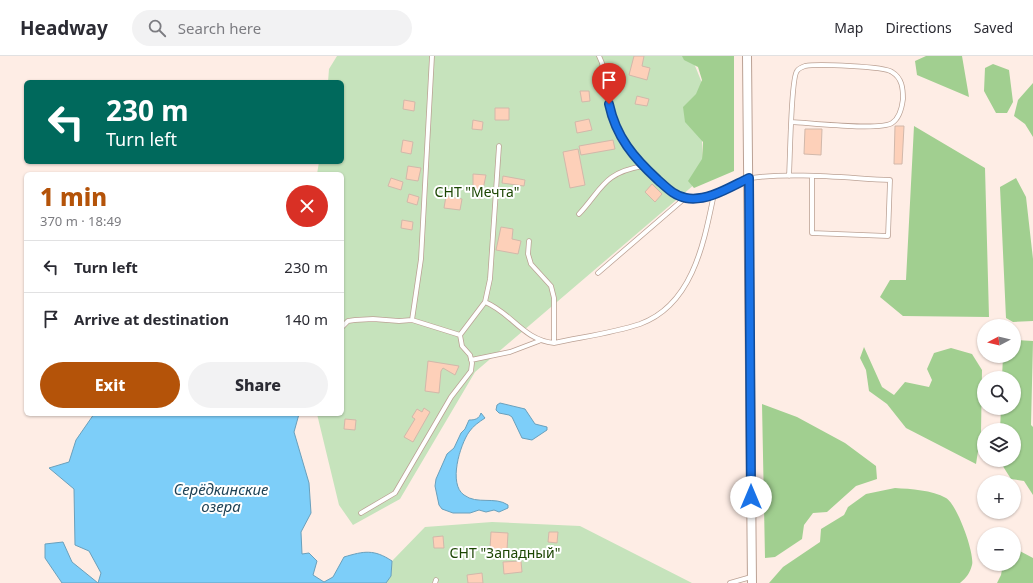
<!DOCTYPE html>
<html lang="en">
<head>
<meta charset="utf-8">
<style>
  body { margin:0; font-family:"Noto Sans",sans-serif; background:#f2f2f3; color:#2b2b33; height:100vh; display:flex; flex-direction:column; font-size:15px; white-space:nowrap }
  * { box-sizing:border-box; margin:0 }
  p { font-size:13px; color:#7c7c81 }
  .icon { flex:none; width:22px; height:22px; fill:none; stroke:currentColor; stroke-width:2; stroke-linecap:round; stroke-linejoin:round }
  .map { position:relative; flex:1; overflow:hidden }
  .drawer { position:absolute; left:24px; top:116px; width:320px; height:244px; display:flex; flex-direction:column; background:#fff; border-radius:6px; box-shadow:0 1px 3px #0004 }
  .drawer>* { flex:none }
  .hud { position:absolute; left:24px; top:24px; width:320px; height:84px; border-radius:6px; box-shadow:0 1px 3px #0004; background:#00695c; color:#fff; overflow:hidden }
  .needle { width:26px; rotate:263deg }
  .controls { position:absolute; left:977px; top:263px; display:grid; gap:8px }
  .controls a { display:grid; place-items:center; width:44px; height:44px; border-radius:50%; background:#fff; box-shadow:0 1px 3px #0004; font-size:20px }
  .pin { position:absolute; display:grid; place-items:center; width:34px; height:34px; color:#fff; margin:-41px -17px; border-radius:50% 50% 50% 0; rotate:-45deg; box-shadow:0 0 4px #0007 }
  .pin .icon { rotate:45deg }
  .me { position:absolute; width:44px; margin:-22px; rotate:0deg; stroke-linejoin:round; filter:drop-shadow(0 0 3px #0008) }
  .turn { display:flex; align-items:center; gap:14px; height:84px; padding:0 16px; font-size:18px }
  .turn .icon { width:52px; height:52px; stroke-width:2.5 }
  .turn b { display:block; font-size:28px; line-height:34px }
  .round { display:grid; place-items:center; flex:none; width:42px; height:42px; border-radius:21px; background:#f2f2f3 }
  .summary { display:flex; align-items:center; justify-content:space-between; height:68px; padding:0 16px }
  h1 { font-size:24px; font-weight:800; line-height:30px; color:#b45309 }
  .action { display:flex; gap:8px; margin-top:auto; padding:8px 16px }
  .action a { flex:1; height:46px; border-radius:24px; background:#b45309; color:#fff; font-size:16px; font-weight:800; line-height:46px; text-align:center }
  .action a+a { background:#f2f2f3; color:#2b2b33 }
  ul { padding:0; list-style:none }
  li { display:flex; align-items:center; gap:12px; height:52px; padding:0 16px; border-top:1px solid #e1e1e2 }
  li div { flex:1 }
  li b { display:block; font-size:15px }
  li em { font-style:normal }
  header { display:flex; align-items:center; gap:24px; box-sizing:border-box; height:56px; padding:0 20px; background:#fff; border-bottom:1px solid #e1e1e2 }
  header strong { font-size:19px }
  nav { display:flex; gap:22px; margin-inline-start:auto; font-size:14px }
  .search { width:280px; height:36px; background:#f2f2f3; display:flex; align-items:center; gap:10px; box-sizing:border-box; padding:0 14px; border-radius:22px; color:#7c7c81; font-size:15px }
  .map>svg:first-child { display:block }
  .green { fill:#c6e3bc }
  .forest { fill:#a1cf90 }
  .water { fill:#7dcef9; stroke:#6aa0bc }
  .building { fill:#fdd0b9; stroke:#d2b8aa }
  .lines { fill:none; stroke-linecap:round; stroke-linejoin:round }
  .lane-casing { stroke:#bba194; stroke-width:5.5 }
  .street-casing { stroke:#bba194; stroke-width:10 }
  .lane { stroke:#fff; stroke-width:4 }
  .street { stroke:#fff; stroke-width:8 }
  .route-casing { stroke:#114b97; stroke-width:10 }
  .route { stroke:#1a73e8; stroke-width:7 }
  .labels { text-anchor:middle; stroke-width:4; stroke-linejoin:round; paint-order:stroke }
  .park-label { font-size:14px; fill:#1c4603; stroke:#fff }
  .water-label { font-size:15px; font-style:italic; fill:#1f4255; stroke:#fff }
</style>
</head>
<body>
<header>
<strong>Headway</strong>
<div class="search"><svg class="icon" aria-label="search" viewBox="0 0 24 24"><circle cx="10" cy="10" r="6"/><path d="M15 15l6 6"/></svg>Search here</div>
<nav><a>Map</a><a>Directions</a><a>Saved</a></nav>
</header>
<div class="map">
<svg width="1033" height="527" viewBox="0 0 1033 527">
  <rect width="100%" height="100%" fill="#feede5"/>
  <path class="green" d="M337,0H691L702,27V122L475,316L400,443L353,469L339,449L317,358H342V118H317L319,106H342V26H328L329,13Z
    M492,466L580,470L692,527H386L391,520L392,505L425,471Z"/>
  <path class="forest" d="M682,0H734V115L694,132L688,125L702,103L703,86L685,66L683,51L696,38L702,24L698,11L684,4Z
    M926,0H962L969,41L917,19L915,5Z
    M993,8L1009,14L1013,46L1007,57H996L984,35L985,12Z
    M1033,27V81L1025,68L1014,60L1018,44Z
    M914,70L985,112L989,261L903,260L880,241L890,224H906Z
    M1016,122L1026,141L1033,203V265L1013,266L1006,262L1000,131Z
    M1014,284L1033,285L1031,369L1033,371V439L1024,425L1011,423L999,404H1014V374H1000L1001,352H1014V322H1002L1003,300H1014Z
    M864,291L882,331L894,339L905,326L929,331L932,324L927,313L934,297L951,292L972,298L982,314L981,376L976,408L906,372L887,348L869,335L866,314L860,302Z
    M762,348L797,361L845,387L876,410L877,423L856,430L827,456L813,457L804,469L802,483L775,501L765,502Z
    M895,432C911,433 932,434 946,442C957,448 975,498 972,509C970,517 966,522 960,527H769L783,511L820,486L821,473L844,459L848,451L866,438Z
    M1014,492L1033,502V527H997L1001,519L1003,508H1014Z"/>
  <path class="water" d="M500,347L525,353L535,368L547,371V374L532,384L522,382L512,361L509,359L499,357L496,354L497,349Z
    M481,357L485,362C479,366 473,370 469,376C460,389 448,428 464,439C477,449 495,440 508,449V452L499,456L494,454L486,456L479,454L470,457H453L442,453L439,449L435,430L436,423L447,398L454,392L461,377L465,373L469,364C475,364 479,363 481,357Z
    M94,358H299L294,376L309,427L311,457L301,476L302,498L309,497L317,505L313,519L324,526L333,521L344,501C364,495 374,493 392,505L391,520L386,527H98L101,517L89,495L75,489L74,433L49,412L69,406L76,384Z
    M63,486L72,506L98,527H62L45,502V488Z"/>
  <path class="building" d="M634,0H644L642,10L650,12L647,24L629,19Z
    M580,35H589L590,45L582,46Z
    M637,40L649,43L647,50L635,48Z
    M404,44L415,46L414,55L403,53Z
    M495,52H509V64H495Z
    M589,63L592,74L577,77L575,66Z
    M473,64L483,66L482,74L472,73Z
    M895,70H904L902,108H894Z
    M805,73H822L821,99L804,98Z
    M403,84L413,86L411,98L401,96Z
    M613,84L615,93L581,99L579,90Z
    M578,93L585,129L570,132L563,96Z
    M408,110L421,112L418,125L406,123Z
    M473,118L486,119L481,143L473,142Z
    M503,120L525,124L524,130L502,127Z
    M391,122L403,126L401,134L388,130Z
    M652,128L662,138L655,146L645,136Z
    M409,138L419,141L417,149L407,146Z
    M446,140L462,143L460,154L444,152Z
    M402,164L413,166L412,174L401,172Z
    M501,171L513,173L512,183L521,185L518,198L496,194Z
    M428,305L459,310L455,319L443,312L441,315L439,337L425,335Z
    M424,352L430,356L413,386L404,381L415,363L412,361L417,353L422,356Z
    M345,363L356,364L355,374L344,373Z
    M491,476L508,477L507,494L490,493Z
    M549,476H558L557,487L548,486Z
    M443,480L444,492H434L433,481Z
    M521,505L522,516L504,518L503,506Z
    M482,517L483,527H468L467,519Z"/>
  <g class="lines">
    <g class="lane-casing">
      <path id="lane" d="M432,0L421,203L412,264L460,279L485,246L490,223L499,90
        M599,0L602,7C612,64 613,83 658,124C669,135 680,144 697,143C717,141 733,125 751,122C794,116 846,122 890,124L888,180L812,177V121
        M789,120C790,105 791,22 797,15C799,12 802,11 805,10C817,8 884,10 892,16C902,22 903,32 903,43C902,51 900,62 892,67C879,75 811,67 792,66
        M579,158C603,132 603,117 643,110
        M529,185L528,198L531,208L551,230L554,242V287
        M598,217L685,142
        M485,246C512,257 523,284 554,287C582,281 613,277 640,268C693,249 704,186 714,138
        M342,271L348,265L355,264L373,263L399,265L412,264
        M471,304L510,296L539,285
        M361,457L395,437L451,341L471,315L472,307L470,299L462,290L460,279
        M435,527L436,524
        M730,527L751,521"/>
    </g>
    <g class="street-casing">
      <path id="street" d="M747,0L752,527"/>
    </g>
    <use href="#lane" class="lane"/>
    <use href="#street" class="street"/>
  </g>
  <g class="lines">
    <g class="route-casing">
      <path id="route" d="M609,48C616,81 634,102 658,124C666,131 674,140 686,142C707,146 730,131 749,122L751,441"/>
    </g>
    <use href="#route" class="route"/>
  </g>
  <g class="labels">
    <g class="park-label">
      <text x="477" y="141">СНТ "Мечта"</text>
      <text x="505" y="502">СНТ "Западный"</text>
    </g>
    <g class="water-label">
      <text x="221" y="439">Серёдкинские<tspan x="221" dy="17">озера</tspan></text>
    </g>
  </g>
</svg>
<div class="controls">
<a><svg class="needle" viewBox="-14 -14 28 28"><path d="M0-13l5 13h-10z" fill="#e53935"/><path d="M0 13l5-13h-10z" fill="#7c7c81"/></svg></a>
<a><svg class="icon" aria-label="search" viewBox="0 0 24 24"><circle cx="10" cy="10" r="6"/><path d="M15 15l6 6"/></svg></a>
<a><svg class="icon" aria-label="layers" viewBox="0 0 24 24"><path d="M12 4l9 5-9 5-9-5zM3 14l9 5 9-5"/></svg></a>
<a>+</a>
<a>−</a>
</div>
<div class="pin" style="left:609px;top:48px;background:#d93025"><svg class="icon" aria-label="arrive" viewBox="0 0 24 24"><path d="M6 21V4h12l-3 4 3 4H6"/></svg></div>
<svg class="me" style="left:751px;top:441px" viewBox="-20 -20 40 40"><circle r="19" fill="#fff"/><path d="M0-13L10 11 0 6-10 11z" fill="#1a73e8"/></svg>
<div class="hud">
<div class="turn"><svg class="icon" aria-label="left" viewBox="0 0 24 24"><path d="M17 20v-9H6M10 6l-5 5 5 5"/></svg><div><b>230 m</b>Turn left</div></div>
</div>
<section class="drawer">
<div class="summary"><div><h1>1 min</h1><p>370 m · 18:49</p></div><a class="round" style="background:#d93025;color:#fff"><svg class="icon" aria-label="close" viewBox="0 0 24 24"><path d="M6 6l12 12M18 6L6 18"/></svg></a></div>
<ul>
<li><svg class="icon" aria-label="left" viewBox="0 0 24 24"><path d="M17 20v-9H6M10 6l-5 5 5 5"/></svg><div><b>Turn left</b></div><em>230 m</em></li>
<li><svg class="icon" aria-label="arrive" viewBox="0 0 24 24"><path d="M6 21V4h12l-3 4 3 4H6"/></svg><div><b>Arrive at destination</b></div><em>140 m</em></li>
</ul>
<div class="action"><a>Exit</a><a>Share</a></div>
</section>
</div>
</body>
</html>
